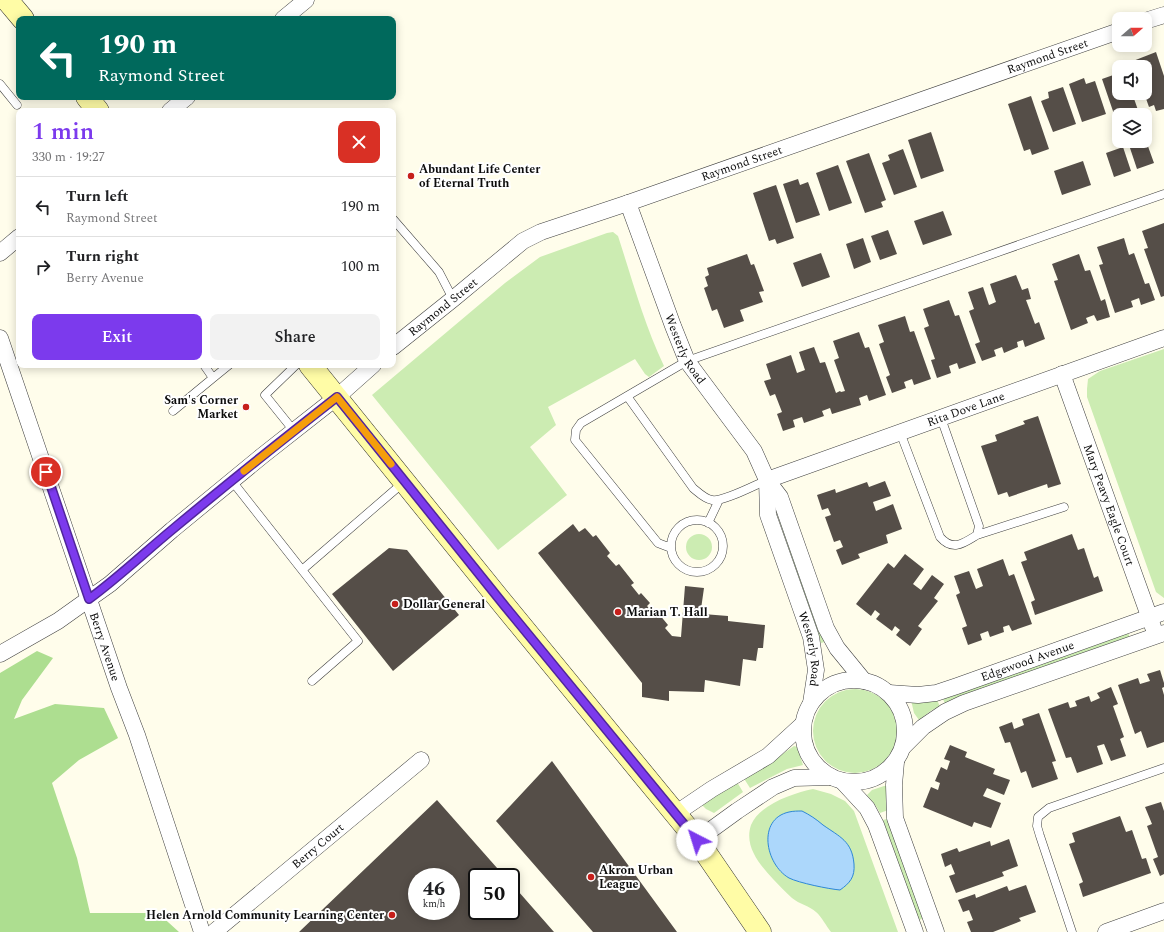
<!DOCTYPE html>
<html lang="en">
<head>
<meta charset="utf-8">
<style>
  body { margin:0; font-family:Spectral,serif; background:#f2f2f2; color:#202124; height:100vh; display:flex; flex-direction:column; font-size:15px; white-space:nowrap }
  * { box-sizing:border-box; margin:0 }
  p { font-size:13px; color:#757577 }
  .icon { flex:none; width:22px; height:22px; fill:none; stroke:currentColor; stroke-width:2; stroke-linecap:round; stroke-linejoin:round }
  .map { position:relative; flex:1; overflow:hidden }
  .side { position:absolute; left:16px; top:108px; width:380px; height:260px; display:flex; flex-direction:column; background:#fff; border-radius:8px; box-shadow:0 2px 10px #0003 }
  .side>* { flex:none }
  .guide { position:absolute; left:16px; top:16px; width:380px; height:84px; border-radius:8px; box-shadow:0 2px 10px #0003; background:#00695c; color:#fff; overflow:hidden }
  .needle { width:26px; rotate:70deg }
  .buttons { position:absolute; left:1112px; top:12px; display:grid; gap:8px }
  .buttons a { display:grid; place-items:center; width:40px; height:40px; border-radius:8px; background:#fff; box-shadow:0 2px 10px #0003; font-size:20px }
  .speed { position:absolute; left:408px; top:868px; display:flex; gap:8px; font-size:20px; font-weight:700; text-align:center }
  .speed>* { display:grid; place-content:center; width:52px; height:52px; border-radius:50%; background:#fff; box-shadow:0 2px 10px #0003; line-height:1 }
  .speed small { font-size:10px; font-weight:400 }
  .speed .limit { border:2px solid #111; border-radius:6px; background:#fff; color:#111 }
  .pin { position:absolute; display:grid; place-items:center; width:34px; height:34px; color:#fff; margin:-17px; border:2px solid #fff; border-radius:50%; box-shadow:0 1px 4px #0007 }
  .me { position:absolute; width:44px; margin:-22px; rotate:320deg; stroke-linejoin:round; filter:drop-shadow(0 0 3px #0008) }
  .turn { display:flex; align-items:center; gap:14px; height:84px; padding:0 16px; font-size:18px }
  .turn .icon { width:52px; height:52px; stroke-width:2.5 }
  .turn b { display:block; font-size:28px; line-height:34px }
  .round { display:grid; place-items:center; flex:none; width:42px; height:42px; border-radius:8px; background:#f2f2f2 }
  .overview { display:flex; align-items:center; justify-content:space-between; height:68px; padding:0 16px }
  h1 { font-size:24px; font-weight:600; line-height:30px; color:#7c3aed }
  .button { display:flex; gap:8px; margin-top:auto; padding:8px 16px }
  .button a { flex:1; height:46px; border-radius:8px; background:#7c3aed; color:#fff; font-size:16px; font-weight:600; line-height:46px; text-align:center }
  .button a+a { background:#f2f2f2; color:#202124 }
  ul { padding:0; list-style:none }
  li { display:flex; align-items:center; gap:12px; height:60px; padding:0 16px; border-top:1px solid #e0e0e0 }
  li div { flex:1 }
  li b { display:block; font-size:15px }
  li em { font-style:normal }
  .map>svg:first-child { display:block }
  .green { fill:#ccecb2 }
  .forest { fill:#adde90 }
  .water { fill:#acd7fb; stroke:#2d87d7 }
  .building { fill:#554e48; fill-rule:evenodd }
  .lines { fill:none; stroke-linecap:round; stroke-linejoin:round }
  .lane-casing { stroke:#3f3f3f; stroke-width:9 }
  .street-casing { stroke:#3f3f3f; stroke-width:17 }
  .secondary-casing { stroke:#2e2e2e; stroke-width:23 }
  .lane { stroke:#fff; stroke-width:8 }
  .street { stroke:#fff; stroke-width:16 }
  .secondary { stroke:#fffca6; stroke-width:22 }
  .route-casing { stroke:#51269a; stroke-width:10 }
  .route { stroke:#7c3aed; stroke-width:7 }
  .slow { stroke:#f59e0b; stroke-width:7 }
  .poi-dot { fill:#c61f1b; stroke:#fff; stroke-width:1.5 }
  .labels { text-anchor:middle; stroke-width:4; stroke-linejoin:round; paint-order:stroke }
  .street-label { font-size:12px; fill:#0c0c0c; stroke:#fff }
  .poi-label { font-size:12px; font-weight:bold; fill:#0c0c0c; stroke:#fff; text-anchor:start }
</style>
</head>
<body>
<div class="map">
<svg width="1164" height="932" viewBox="0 0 1164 932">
  <rect width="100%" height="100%" fill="#fffdeb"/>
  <path class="green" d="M613,232L618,236C632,279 644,324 664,366L649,377L645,374L635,359L548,407L556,425L530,447L567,495L498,550L372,395L505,283L540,257L607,233Z
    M1164,349V598L1156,592L1087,397V389L1088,379L1100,371Z
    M777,508L828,641L821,643L776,511Z
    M686 547a13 13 0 1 1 26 0a13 13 0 1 1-26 0Z
    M1127,630L1130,638L945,704L942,696Z
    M813 731a42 42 0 1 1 84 0a42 42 0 1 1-84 0Z
    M936,697L940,707L932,710L919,720L914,713L911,700Z
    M794,746L797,747L803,765L787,769L750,788L743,777L784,753Z
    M737,782L743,792L714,813L706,809L702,805L707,800L714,797Z
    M884,786H888L891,809L880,813L876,806L867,795L872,790Z
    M813,789L831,794L845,801L854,811L898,932H831C826,926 822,917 816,912C810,906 799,904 792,898C785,892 779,885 773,879C759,864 744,846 751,825C759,805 793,793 813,789Z
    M891,818L926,917L919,920L883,820Z"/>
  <path class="forest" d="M37,651L53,658L22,700L14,719L55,704L104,708L118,738L79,760L52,783L77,858L90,913H158L179,932H0V673Z"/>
  <path class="water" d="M802,811C810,815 816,819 823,825C840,837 852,841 854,864C855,877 850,883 840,890C829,889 799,883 789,878C765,864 757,819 789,812C793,811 798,811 802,811Z"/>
  <path class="building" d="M1156,52L1164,76V109L1156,111L1154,105L1149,107L1144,93L1145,67H1135L1133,61Z
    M1119,73V93H1132L1138,110L1119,115L1115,117L1102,79Z
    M1084,78L1086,84L1095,81L1106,114L1082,122L1069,84Z
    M1063,87L1076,124L1053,132L1041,101L1049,98L1048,92Z
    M1031,96L1049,149L1032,155L1030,149L1024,151L1008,104Z
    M931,132L944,171L921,179L908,140Z
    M1145,138L1154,163L1137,169L1129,145L1140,141H1145Z
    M1123,147L1131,171L1114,177L1106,153Z
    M903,149L917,187L894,195L882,163L890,160L888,155Z
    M869,153L886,200L881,202L883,207L865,213L846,161Z
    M1083,161L1091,185L1062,195L1054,171Z
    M838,165L852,203L829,211L816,173Z
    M798,179L800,185L808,182L820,215L796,223L783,184Z
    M776,185L794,238L777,244L775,239L769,241L753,193Z
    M943,211L952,235L923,245L914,221Z
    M1164,223V296L1161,297L1144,249L1148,248L1142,231Z
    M888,230L897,254L880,260L871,236Z
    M863,238L871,262L854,269L846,244Z
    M1124,238L1129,255L1134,253L1145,284L1149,283L1155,300L1141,305L1139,298L1131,301L1133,307L1115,313L1099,265L1103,264L1097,247Z
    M821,253L830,277L802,287L793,263Z
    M747,254L751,265L754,264L764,291L759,292L763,302L740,310L744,321L724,328L717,309L712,311L704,288L708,286L705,277L709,275L707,268Z
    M1079,254L1085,271L1090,270L1101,301L1105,299L1110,317L1097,321L1094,315L1086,318L1088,323L1071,330L1054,281L1058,280L1052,264Z
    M1016,275L1022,290L1028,288L1031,299L1026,300L1035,324L1039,322L1045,339L1025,347L1023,340L1017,342L1018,347L1004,353L1002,347L994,350L996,356L982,361L975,344L980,342L969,311L974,309L968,292L983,287L989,305L996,302L990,284Z
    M949,300L955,316L959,315L976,363L959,369L957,363L949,366L951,373L937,378L931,360L935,359L924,328L929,326L923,309Z
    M905,316L910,332L914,331L931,379L914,385L912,379L904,382L906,388L892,393L886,377L890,375L879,344L884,342L878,325Z
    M859,332L865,348L869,347L886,395L869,401L867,395L859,398L861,405L832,414L830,408L822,411L824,416L804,423L802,417L793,420L795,427L783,431L777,414L782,412L775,394L770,396L764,381L771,379L766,364L791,355L797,373L805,370L799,352L814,347L820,363L825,362L836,393L840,391L841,392L845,391L834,360L839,358L833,341Z
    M1038,416L1061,484L1048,488L1047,484L1009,497L1007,492L998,495L981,446L997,441L995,435L1025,424L1023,421Z
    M885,481L891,496L873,502L876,511L893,504L902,529L886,535L888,543L858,554L860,558L842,565L836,550L843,547L840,540L834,542L825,517L831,515L828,508L822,510L817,495L835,489L836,493L867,482L869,487Z
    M573,524L579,532L585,528L593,537L596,535L610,553L607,556L616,566L619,564L634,583L631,585L639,595L641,593L650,603L647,606L656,616L659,614L668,625L665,628L672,636L681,637L685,586L704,588L701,609L703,610V614L728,616V621L765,625L763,648H758L756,661L743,659L740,686L705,680L704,692L669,691V701L642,697V683L538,553Z
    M1072,534L1078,550L1084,548L1094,578L1098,576L1103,591L1035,615L1031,602L1035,600L1021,562L1027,560L1024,552Z
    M389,548L407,550L459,615L393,671L332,594Z
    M905,554L924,569L913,584L921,590L932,575L944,584L934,598L938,601L918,626L922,629L910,646L896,635L900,630L895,626L892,631L876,619L880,614L875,610L871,616L856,604L888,563L894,568Z
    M1003,559L1009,576L1014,574L1032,624L1012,631L1009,625L1003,627L1004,632L990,637L988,631L980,634L982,640L968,645L962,628L967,626L956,595L960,593L954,576L969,571L976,589L983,586L977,569Z
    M1160,670L1164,683V687L1162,688L1164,695V742L1147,748L1141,731L1135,734L1118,685L1138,678L1140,684L1150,681L1147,674Z
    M1111,687L1118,704L1113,706L1124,737L1120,739L1126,756L1111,761L1104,744L1097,746L1103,764L1077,773L1071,757L1066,758L1048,709L1068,702L1070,708L1077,706L1075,701L1089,696L1091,702L1100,698L1097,693Z
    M1039,713L1056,761L1052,762L1058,779L1032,788L1026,771L1021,773L1010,742L1005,743L999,727L1012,722L1014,729L1024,725L1022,719Z
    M950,745L967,752L965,757L995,769L993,774L1010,780L1004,795L987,788L983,796L1001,803L991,828L974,822L972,827L923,807L931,787L938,790L940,783L935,781L941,767L947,770L950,761L944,759Z
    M552,761L677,932H593L496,821Z
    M437,800L505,877H477V911H511V883L554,932H299ZM417,877H451V911H417Z
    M1161,802L1164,811V874L1160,876L1153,859L1158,857L1147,826L1152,824L1145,807Z
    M1120,816L1126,832L1132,830L1142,859L1146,858L1151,873L1083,897L1079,884L1083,882L1069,844L1075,842L1072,833Z
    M1009,839L1018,866L1002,872L1004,876L956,893L949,876L955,874L951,864L945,867L941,854L957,848L959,852L990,841L991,846Z
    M1026,885L1036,912L1019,918L1021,921L993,932H971L967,922L973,920L969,910L963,912L958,900L975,894L976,898L1007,886L1009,891Z"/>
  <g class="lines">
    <g class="lane-casing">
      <path id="lane" d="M0,84L17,105
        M393,219L439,272L453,299
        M204,365L213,378L229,365
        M627,396L693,488C699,493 705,499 712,500C723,502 755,485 767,480
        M173,411L213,378
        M294,431L265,395L296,365
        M900,432L940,537C953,552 964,543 977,535L979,526L941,418
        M232,481L358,641L312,681
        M671 546a26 26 0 1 1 52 0a26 26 0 1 1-52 0Z
        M708,523L719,500
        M977,535L1064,507
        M671,548L658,543L575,440L576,430L581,423L687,361L1164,194
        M302,570L404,482
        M1072,932L1040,836L1037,826L1038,817L1049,808L1164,768"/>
    </g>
    <g class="street-casing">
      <g id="street">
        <path d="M283,19L306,0"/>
        <path d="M1145,21L1164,15"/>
        <path d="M170,111L187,97"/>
        <path id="s1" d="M628,203L673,326L687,361L754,451L767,480L780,497L826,628L837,648L864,681"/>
        <path d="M0,253L19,237"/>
        <path id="s2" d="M0,338L119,688L137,735L202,932"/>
        <path id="s3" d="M393,347L453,299L523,241L541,232L628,203L1119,31"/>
        <path id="s4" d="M1062,374L1153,627"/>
        <path id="s5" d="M767,480L1164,338"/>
        <path id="s6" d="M767,480L768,515L811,637L816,670L811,703"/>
        <path d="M0,654L58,621L110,584L172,530L262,456L337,397L373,365"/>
        <circle cx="854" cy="731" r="51"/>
        <path id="s7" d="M889,693L918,695L936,693L957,686L1164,612"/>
        <path d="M904,746L923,727L945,712L964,703L1164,633"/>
        <path d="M896,762L894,785L895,818L936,932"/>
        <path d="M843,782L867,808L876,825L915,932"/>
        <path d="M675,814L712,789L768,756L803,724"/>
        <path d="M697,840L737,811L773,787L794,778L831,777"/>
        <path id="s8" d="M214,932L421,760"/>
        <path d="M1106,932L1164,911"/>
      </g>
    </g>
    <g class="secondary-casing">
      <path id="secondary" d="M7,0L23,19
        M87,97L98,111
        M310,365L504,605L697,840L760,932"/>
    </g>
    <use href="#lane" class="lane"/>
    <use href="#street" class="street"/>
    <use href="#secondary" class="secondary"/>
  </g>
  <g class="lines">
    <g class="route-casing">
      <path id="route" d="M46,472L89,599C119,577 145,552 173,529C227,484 282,440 337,397L504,605L697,840"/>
    </g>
    <use href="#route" class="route"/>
    <path class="slow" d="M244,471L337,397L391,464"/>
  </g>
  <g class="poi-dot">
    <circle cx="411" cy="176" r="4"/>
    <circle cx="246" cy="407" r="4"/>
    <circle cx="395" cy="604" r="4"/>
    <circle cx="618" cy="612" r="4"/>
    <circle cx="591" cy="877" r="4"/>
    <circle cx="392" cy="915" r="4"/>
  </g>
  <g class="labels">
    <g class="street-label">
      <text dy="4" stroke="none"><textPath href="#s3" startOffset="724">Raymond Street</textPath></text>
      <text dy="4" stroke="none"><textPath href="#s3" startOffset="400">Raymond Street</textPath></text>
      <text dy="4" stroke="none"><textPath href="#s3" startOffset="64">Raymond Street</textPath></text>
      <text dy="4" stroke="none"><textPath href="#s1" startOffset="157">Westerly Road</textPath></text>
      <text dy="4" stroke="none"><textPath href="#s5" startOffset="211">Rita Dove Lane</textPath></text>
      <text dy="4" stroke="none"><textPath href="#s4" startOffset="139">Mary Peavy Eagle Court</textPath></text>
      <text dy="4" stroke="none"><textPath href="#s2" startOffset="326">Berry Avenue</textPath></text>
      <text dy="4" stroke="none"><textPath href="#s6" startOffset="176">Westerly Road</textPath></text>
      <text dy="4" stroke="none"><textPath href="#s7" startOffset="144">Edgewood Avenue</textPath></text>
      <text dy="4" stroke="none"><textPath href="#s8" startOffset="135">Berry Court</textPath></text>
    </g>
    <g class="poi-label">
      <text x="419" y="173">Abundant Life Center<tspan x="419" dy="14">of Eternal Truth</tspan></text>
      <text x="238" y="404" text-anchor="end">Sam's Corner<tspan x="238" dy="14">Market</tspan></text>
      <text x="403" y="608">Dollar General</text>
      <text x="626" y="616">Marian T. Hall</text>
      <text x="599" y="874">Akron Urban<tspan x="599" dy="14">League</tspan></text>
      <text x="384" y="919" text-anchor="end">Helen Arnold Community Learning Center</text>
    </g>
  </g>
</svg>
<div class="buttons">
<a><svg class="needle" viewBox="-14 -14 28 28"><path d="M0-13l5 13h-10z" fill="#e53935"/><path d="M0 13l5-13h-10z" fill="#757577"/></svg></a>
<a><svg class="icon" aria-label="sound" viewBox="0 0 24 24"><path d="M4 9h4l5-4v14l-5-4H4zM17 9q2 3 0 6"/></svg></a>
<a><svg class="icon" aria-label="layers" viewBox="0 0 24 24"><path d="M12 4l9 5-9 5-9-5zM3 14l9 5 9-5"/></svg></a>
</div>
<div class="speed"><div>46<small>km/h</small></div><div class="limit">50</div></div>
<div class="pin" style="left:46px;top:472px;background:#d93025"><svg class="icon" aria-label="arrive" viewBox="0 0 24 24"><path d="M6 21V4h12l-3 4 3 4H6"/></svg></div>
<svg class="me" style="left:697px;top:840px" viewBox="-20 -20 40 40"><circle r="19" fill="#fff"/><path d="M0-13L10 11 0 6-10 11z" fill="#7c3aed"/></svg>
<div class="guide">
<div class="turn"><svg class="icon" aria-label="left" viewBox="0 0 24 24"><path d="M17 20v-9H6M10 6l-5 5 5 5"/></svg><div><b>190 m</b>Raymond Street</div></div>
</div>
<section class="side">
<div class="overview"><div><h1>1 min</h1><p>330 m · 19:27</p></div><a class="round" style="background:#d93025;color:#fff"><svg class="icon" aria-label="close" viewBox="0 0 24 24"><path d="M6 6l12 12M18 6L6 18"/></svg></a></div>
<ul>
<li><svg class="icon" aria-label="left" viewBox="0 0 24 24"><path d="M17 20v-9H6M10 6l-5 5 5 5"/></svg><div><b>Turn left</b><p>Raymond Street</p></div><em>190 m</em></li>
<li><svg class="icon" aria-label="right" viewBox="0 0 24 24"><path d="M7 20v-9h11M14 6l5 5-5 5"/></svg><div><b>Turn right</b><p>Berry Avenue</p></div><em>100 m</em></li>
</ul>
<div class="button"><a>Exit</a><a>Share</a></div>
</section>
</div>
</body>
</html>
